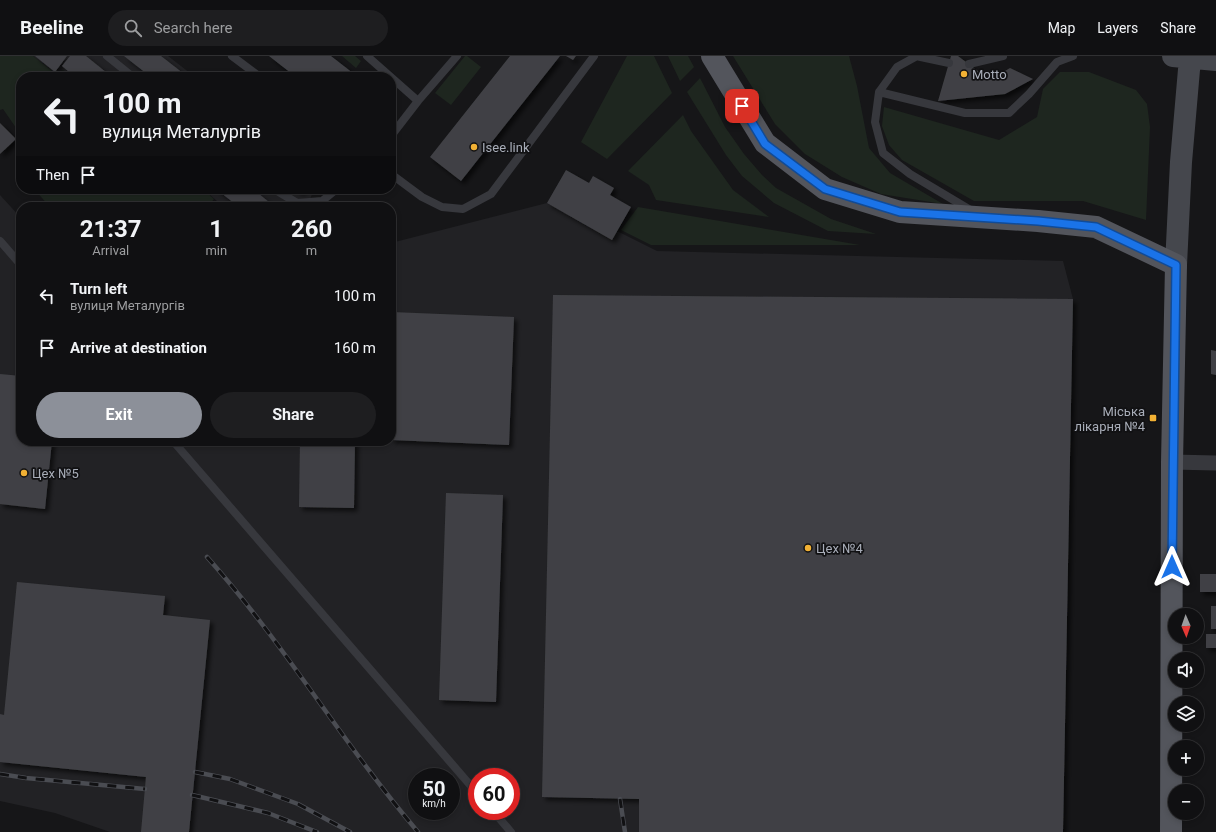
<!DOCTYPE html>
<html lang="en">
<head>
<meta charset="utf-8">
<style>
  body { margin:0; font-family:Roboto,sans-serif; background:#1e1e20; color:#f1f3f6; height:100vh; display:flex; flex-direction:column; font-size:15px; white-space:nowrap }
  * { box-sizing:border-box; margin:0 }
  p { font-size:13px; color:#9c9d9f }
  .icon { flex:none; width:22px; height:22px; fill:none; stroke:currentColor; stroke-width:2; stroke-linecap:round; stroke-linejoin:round }
  .map { position:relative; flex:1; overflow:hidden }
  .sheet { position:absolute; left:16px; top:146px; width:380px; height:244px; display:flex; flex-direction:column; background:#101012; border-radius:16px; box-shadow:0 2px 6px #0003,0 0 0 1px #303032 }
  .sheet>* { flex:none }
  .hud { position:absolute; left:16px; top:16px; width:380px; height:122px; border-radius:16px; box-shadow:0 2px 6px #0003,0 0 0 1px #303032; background:#101012; color:#f1f3f6; overflow:hidden }
  .needle { width:26px; rotate:178deg }
  .fabs { position:absolute; left:1168px; top:552px; display:grid; gap:8px }
  .fabs a { display:grid; place-items:center; width:36px; height:36px; border-radius:50%; background:#101012; box-shadow:0 2px 6px #0003,0 0 0 1px #303032; font-size:20px }
  .speed { position:absolute; left:408px; top:712px; display:flex; gap:8px; font-size:20px; font-weight:700; text-align:center }
  .speed>* { display:grid; place-content:center; width:52px; height:52px; border-radius:50%; background:#101012; box-shadow:0 2px 6px #0003,0 0 0 1px #303032; line-height:1 }
  .speed small { font-size:10px; font-weight:400 }
  .speed .limit { border:6px solid #d22; background:#fff; color:#111 }
  .pin { position:absolute; display:grid; place-items:center; width:34px; height:34px; color:#fff; margin:-17px; border-radius:8px; box-shadow:0 2px 6px #0006 }
  .me { position:absolute; width:44px; margin:-22px; rotate:0deg; stroke-linejoin:round; filter:drop-shadow(0 0 3px #0008) }
  .turn { display:flex; align-items:center; gap:14px; height:84px; padding:0 20px; font-size:18px }
  .turn .icon { width:52px; height:52px; stroke-width:2.5 }
  .turn b { display:block; font-size:28px; line-height:34px }
  .then { display:flex; align-items:center; height:38px; padding:0 20px; background:#0003; gap:8px; font-size:15px }
  .eta { display:flex; justify-content:space-evenly; align-items:center; height:68px; text-align:center }
  .eta b { font-size:24px; font-weight:700; line-height:28px }
  .button { display:flex; gap:8px; margin-top:auto; padding:8px 20px }
  .button a { flex:1; height:46px; border-radius:24px; background:#8c9099; color:#fff; font-size:16px; font-weight:700; line-height:46px; text-align:center }
  .button a+a { background:#1e1e20; color:#f1f3f6 }
  ul { padding:0; list-style:none }
  li { display:flex; align-items:center; gap:12px; height:52px; padding:0 20px }
  li div { flex:1 }
  li b { display:block; font-size:15px }
  li em { font-style:normal }
  header { display:flex; align-items:center; gap:24px; box-sizing:border-box; height:56px; padding:0 20px; background:#101012; border-bottom:1px solid #303032 }
  header strong { font-size:19px }
  nav { display:flex; gap:22px; margin-inline-start:auto; font-size:14px }
  .search { width:280px; height:36px; background:#1e1e20; display:flex; align-items:center; gap:10px; box-sizing:border-box; padding:0 14px; border-radius:22px; color:#9c9d9f; font-size:15px }
  .map>svg:first-child { display:block }
  .built { fill:#222225; fill-rule:evenodd }
  .green { fill:#1e261f }
  .building { fill:#404145; filter:url(#shadow) }
  .lines { fill:none; stroke-linecap:round; stroke-linejoin:round }
  .service { stroke:#37383d; stroke-width:8 }
  .minor { stroke:#37383d; stroke-width:15 }
  .secondary { stroke:#45474d; stroke-width:22 }
  .primary { stroke:#53555c; stroke-width:22 }
  .rail-casing { stroke:#4a4c52; stroke-width:4.5 }
  .rail { stroke:#111113; stroke-width:3; stroke-dasharray:9; stroke-linecap:butt }
  .route-casing { stroke:#114b97; stroke-width:10 }
  .route { stroke:#1a73e8; stroke-width:7 }
  .poi-dot { fill:#f2b134; stroke:#111113; stroke-width:1.5 }
  .labels { text-anchor:middle; stroke-width:3.5; stroke-linejoin:round; paint-order:stroke }
  .poi-label { font-size:13px; fill:#a8adb8; stroke:#111113; text-anchor:start }
</style>
</head>
<body>
<header>
<strong>Beeline</strong>
<div class="search"><svg class="icon" aria-label="search" viewBox="0 0 24 24"><circle cx="10" cy="10" r="6"/><path d="M15 15l6 6"/></svg>Search here</div>
<nav><a>Map</a><a>Layers</a><a>Share</a></nav>
</header>
<div class="map">
<svg width="1216" height="776" viewBox="0 0 1216 776">
  <defs>
    <filter id="shadow"><feDropShadow dx="3.5" dy="3.5" stdDeviation="2" flood-color="#0009"/></filter>
  </defs>
  <rect width="100%" height="100%" fill="#161618"/>
  <path class="built" d="M33,0H168L195,21H71L63,14L56,18Z
    M203,133H314L307,151H224Z
    M0,139L21,162V385H391V187L547,147L612,183L617,175L657,195L1063,205L1073,243L1063,776H110L55,757L0,745ZM417,721H451V755H417ZM477,721H511V755H477Z"/>
  <path class="green" d="M0,0H33L56,18L63,14L71,21H21V79L3,53L0,54Z
    M342,0H355L361,5L356,12Z
    M465,0H467L481,11L451,49L435,37Z
    M627,0H654L672,37L607,103L581,86Z
    M668,0H688L694,11L680,25Z
    M733,0H849L857,30L869,92L890,117L943,148L881,138L842,121L805,98L775,68Z
    M1060,16H1089L1136,34L1147,48L1150,71L1146,164L1083,145H974L902,104L889,89L882,70L884,51L999,84L1037,61L1043,33Z
    M700,22L725,71L744,98L762,119L776,132L831,163L876,178L828,175L774,147L742,120L726,99L687,36Z
    M683,59L691,75L733,134L769,161L656,144L649,129L628,115Z
    M34,133H203L214,143L207,151H50Z
    M638,151L860,189H651L621,174Z"/>
  <path class="building" d="M35,0H67L55,16Z
    M70,0H86L112,21H75L62,10Z
    M124,0H161L188,21H151Z
    M269,0H331L358,21H296Z
    M510,0H560L461,125L430,101Z
    M566,0H576L573,4Z
    M951,0H958L990,24L1010,12L1033,23L1005,38L938,45Z
    M0,67L16,83L0,98Z
    M566,114L589,127L593,120L614,132L610,139L631,151L612,184L547,147Z
    M216,133H253L275,151H239Z
    M295,133H304L301,137Z
    M553,239L1073,243L1063,776H639V743L542,741Z
    M391,256L514,261L509,389L391,384Z
    M1211,294L1216,295V319L1211,318Z
    M0,318L21,320V385H52L45,453L0,448Z
    M300,385H355L354,452L299,451Z
    M446,437L503,439L496,646L439,644Z
    M1200,518H1216V536H1200Z
    M17,526L165,540L163,559L210,564L189,776H141L146,721L0,706V658L4,659Z
    M1211,550H1216V573H1211Z
    M1206,578H1216V592H1206Z"/>
  <g class="lines">
    <path class="service" d="M107,0L133,21
      M232,0L260,21
      M367,0L418,45
      M916,0L949,7
      M917,0L897,11L879,36L875,66L883,97L910,118L972,155
      M969,8L1003,0
      M879,36L965,57H1009L1029,38L1057,6L1073,0
      M391,80L418,45L457,0
      M391,118L422,141L442,151L463,153L491,138L594,0
      M274,133L297,147L322,145L337,133
      M0,185L21,209
      M173,385L477,737
      M493,755L511,776"/>
    <path class="minor" d="M1172,406L1216,407"/>
    <path class="secondary" d="M1173,0L1216,4
      M1176,209L1181,106L1190,2"/>
    <path class="primary" d="M712,0L765,87L825,133L900,156L1038,165L1096,171L1176,209L1172,406L1171,776"/>
    <g class="rail-casing">
      <path id="rail" d="M207,501C284,587 343,688 418,776
        M195,716L230,723L298,748L350,776
        M0,718L26,722L145,733
        M192,739L268,757L317,776
        M620,743L625,776"/>
    </g>
    <use href="#rail" class="rail"/>
  </g>
  <g class="lines">
    <g class="route-casing">
      <path id="route" d="M742,50L765,88L825,133L900,156L1038,165L1096,171L1176,209L1172,511"/>
    </g>
    <use href="#route" class="route"/>
  </g>
  <g class="poi-dot">
    <circle cx="964" cy="18" r="4"/>
    <circle cx="474" cy="91" r="4"/>
    <rect x="1149" y="358" width="8" height="8" rx="2"/>
    <circle cx="24" cy="417" r="4"/>
    <circle cx="808" cy="492" r="4"/>
  </g>
  <g class="labels">
    <g class="poi-label">
      <text x="972" y="23">Motto</text>
      <text x="482" y="96">Isee.link</text>
      <text x="1145" y="360" text-anchor="end">Міська<tspan x="1145" dy="15">лікарня №4</tspan></text>
      <text x="32" y="422">Цех №5</text>
      <text x="816" y="497">Цех №4</text>
    </g>
  </g>
</svg>
<div class="fabs">
<a><svg class="needle" viewBox="-14 -14 28 28"><path d="M0-13l5 13h-10z" fill="#e53935"/><path d="M0 13l5-13h-10z" fill="#9c9d9f"/></svg></a>
<a><svg class="icon" aria-label="sound" viewBox="0 0 24 24"><path d="M4 9h4l5-4v14l-5-4H4zM17 9q2 3 0 6"/></svg></a>
<a><svg class="icon" aria-label="layers" viewBox="0 0 24 24"><path d="M12 4l9 5-9 5-9-5zM3 14l9 5 9-5"/></svg></a>
<a>+</a>
<a>−</a>
</div>
<div class="speed"><div>50<small>km/h</small></div><div class="limit">60</div></div>
<div class="pin" style="left:742px;top:50px;background:#d93025"><svg class="icon" aria-label="arrive" viewBox="0 0 24 24"><path d="M6 21V4h12l-3 4 3 4H6"/></svg></div>
<svg class="me" style="left:1172px;top:511px" viewBox="-20 -20 40 40"><path d="M0-17L14 15 0 8-14 15z" fill="#1a73e8" stroke="#fff" stroke-width="4"/></svg>
<div class="hud">
<div class="turn"><svg class="icon" aria-label="left" viewBox="0 0 24 24"><path d="M17 20v-9H6M10 6l-5 5 5 5"/></svg><div><b>100 m</b>вулиця Металургів</div></div>
<div class="then">Then<svg class="icon" aria-label="arrive" viewBox="0 0 24 24"><path d="M6 21V4h12l-3 4 3 4H6"/></svg></div>
</div>
<section class="sheet">
<div class="eta">
<div><b>21:37</b><p>Arrival</p></div>
<div><b>1</b><p>min</p></div>
<div><b>260</b><p>m</p></div>
</div>
<ul>
<li><svg class="icon" aria-label="left" viewBox="0 0 24 24"><path d="M17 20v-9H6M10 6l-5 5 5 5"/></svg><div><b>Turn left</b><p>вулиця Металургів</p></div><em>100 m</em></li>
<li><svg class="icon" aria-label="arrive" viewBox="0 0 24 24"><path d="M6 21V4h12l-3 4 3 4H6"/></svg><div><b>Arrive at destination</b></div><em>160 m</em></li>
</ul>
<div class="button"><a>Exit</a><a>Share</a></div>
</section>
</div>
</body>
</html>
